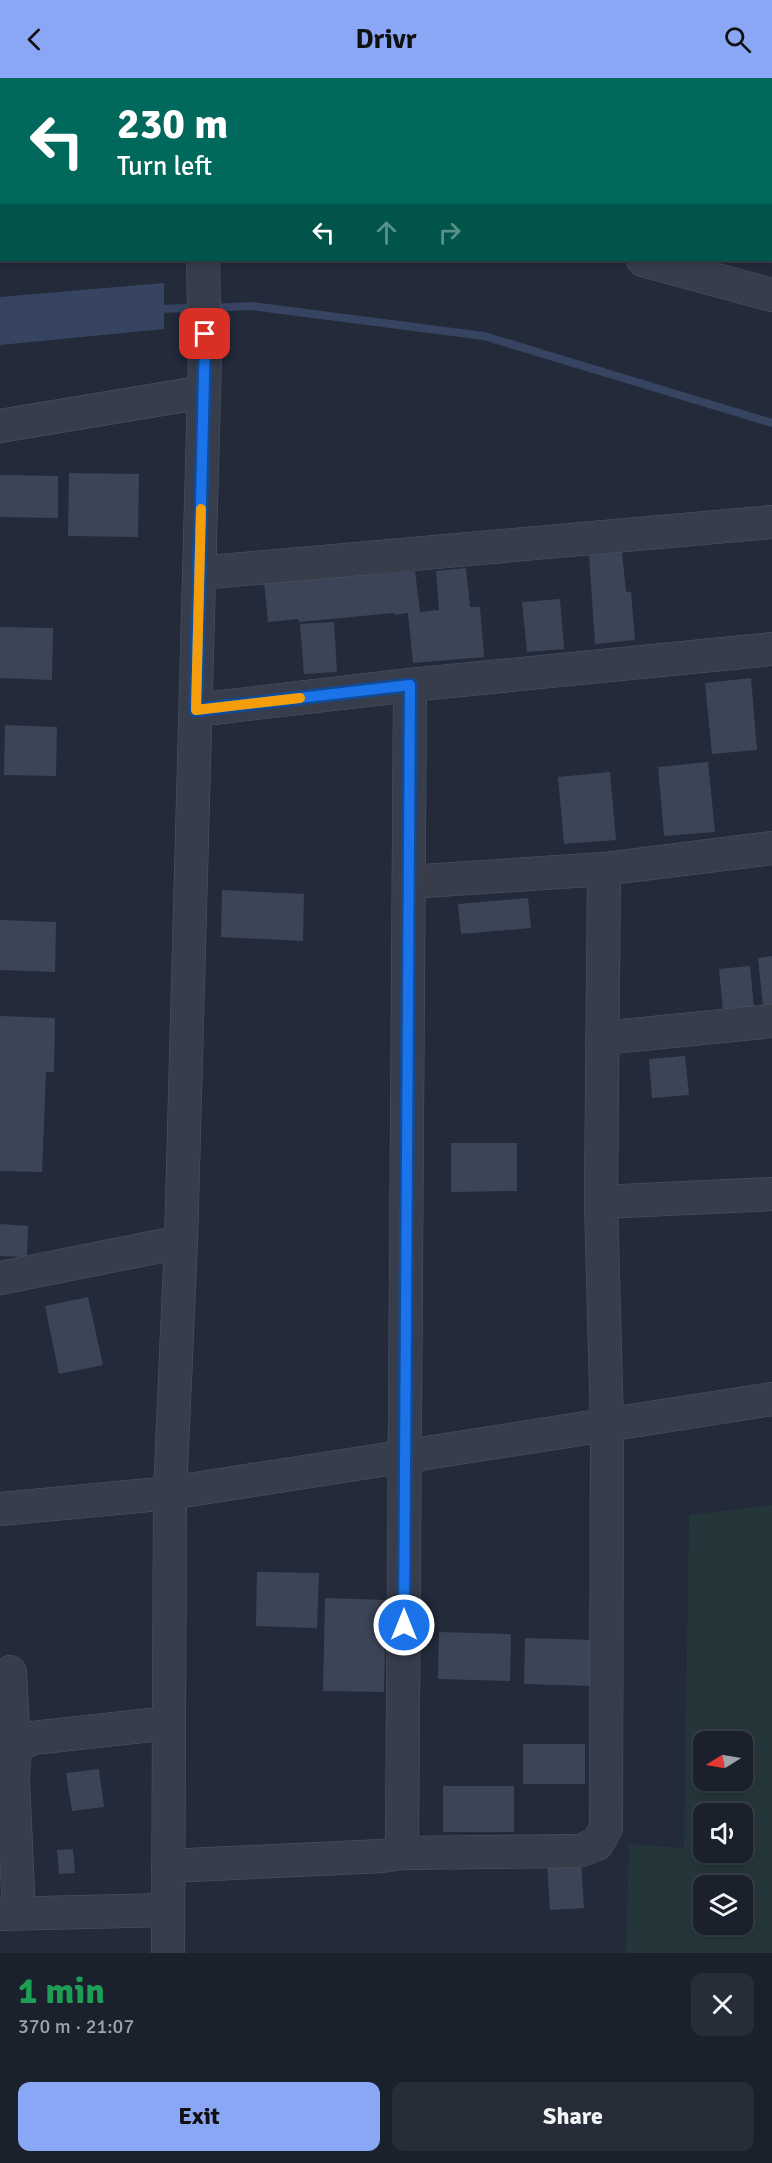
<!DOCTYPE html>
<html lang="en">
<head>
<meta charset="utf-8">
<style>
  body { margin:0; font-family:Signika,sans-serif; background:#272d38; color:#f1f3f6; height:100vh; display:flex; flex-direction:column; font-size:22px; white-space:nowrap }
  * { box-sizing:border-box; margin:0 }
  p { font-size:20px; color:#9fa3a9 }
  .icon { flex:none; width:33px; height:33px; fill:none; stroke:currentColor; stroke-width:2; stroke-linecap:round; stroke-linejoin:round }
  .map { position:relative; height:1875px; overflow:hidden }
  .drawer { display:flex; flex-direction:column; background:#1a202c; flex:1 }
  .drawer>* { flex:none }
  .hud { position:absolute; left:0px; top:0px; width:772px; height:183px; box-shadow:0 3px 9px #0003,0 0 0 2px #383e48; background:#00695c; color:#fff; overflow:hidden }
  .needle { width:39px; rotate:259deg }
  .tools { position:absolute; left:693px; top:1653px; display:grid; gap:12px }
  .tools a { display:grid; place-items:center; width:60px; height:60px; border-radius:12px; background:#1a202c; box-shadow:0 3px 9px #0003,0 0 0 2px #383e48; font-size:30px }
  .pin { position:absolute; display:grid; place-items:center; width:51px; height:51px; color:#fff; margin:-26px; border-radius:12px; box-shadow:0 3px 9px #0006 }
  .me { position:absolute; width:66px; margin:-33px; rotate:0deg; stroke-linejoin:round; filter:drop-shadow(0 0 4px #0008) }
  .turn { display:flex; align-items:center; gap:21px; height:126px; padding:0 18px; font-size:27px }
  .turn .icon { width:78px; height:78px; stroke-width:2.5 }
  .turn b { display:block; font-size:42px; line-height:51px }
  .lanes { display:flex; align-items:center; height:57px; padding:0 18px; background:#0003; justify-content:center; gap:30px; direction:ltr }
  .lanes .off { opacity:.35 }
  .round { display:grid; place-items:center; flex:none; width:63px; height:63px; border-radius:12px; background:#272d38 }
  .headline { display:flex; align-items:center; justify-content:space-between; height:102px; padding:0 18px }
  h1 { font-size:36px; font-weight:700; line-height:45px; color:#1e9e55 }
  .cta { display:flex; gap:12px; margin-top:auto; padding:12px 18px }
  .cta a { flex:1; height:69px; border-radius:12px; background:#89a7f4; color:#111; font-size:24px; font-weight:700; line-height:69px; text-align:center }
  .cta a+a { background:#272d38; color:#f1f3f6 }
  header { display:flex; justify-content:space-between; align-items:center; height:78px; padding:0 18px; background:#89a7f4; color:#111; font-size:27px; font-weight:700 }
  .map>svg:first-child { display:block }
  .green { fill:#25363b; fill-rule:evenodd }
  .water { fill:#374461 }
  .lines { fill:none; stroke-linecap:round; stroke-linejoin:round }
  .stream { stroke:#374461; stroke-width:8 }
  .building { fill:#3c4557 }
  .minor-casing { stroke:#4f5562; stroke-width:34 }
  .minor { stroke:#373d4b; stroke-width:33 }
  .route-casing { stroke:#114b97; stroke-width:15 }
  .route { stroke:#1a73e8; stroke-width:10 }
  .slow { stroke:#f59e0b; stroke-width:10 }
</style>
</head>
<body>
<header><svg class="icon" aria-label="back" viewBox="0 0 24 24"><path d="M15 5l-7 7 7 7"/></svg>Drivr<svg class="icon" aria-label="search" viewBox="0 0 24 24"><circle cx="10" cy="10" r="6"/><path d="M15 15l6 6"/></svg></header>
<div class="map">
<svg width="772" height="1875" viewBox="0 0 772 1875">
  <rect width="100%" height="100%" fill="#232a3a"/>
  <path class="green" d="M772,1427V1875H626L629,1766L684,1770L689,1437ZM704,1664H742V1702H704ZM704,1736H742V1774H704ZM704,1808H742V1846H704Z"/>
  <path class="water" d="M164,205V251L0,267V219Z"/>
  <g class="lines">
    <path class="stream" d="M210,230L251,228L484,258L772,345
      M153,231L197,230"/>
  </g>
  <path class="building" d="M69,395L139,396L138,459L68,458Z
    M0,397L58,398V440L0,439Z
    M622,474L626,514H631L635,562L595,566L589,477Z
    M466,490L470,529H480L484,579L413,585L408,535L394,537V535L299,544L298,541L268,544L264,503L368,494V497L415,493L420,534L439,532L436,493Z
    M560,521L564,571L527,574L522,524Z
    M334,544L337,594L304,596L300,546Z
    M0,549L53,550L52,602L0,600Z
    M751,600L757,672L712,676L705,605Z
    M5,647L57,649L56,698L4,697Z
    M708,684L715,754L664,758L658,689Z
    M610,694L616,762L564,766L558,699Z
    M222,812L304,816L303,863L221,859Z
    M528,820L531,850L461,856L458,826Z
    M0,842L56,844L55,894L0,892Z
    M772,878V929H763L758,880Z
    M750,888L754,930L723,933L719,891Z
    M0,938L55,940L54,994H46L42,1094L0,1093Z
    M685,978L689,1017L652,1020L649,981Z
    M451,1065H517V1113L451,1114Z
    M0,1146L28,1148L27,1179L0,1178Z
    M88,1219L103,1287L59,1296L45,1228Z
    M257,1494L319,1495L317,1550L256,1548Z
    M325,1520L386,1522L384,1614L323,1613Z
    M439,1554L511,1556L510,1603L438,1601Z
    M525,1560L594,1562L592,1608L524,1606Z
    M523,1666H585V1706H523Z
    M99,1691L104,1729L72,1733L66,1695Z
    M443,1708H514V1754H443Z
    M73,1771L75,1795L59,1796L57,1772Z
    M581,1783L584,1830L550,1832L547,1785Z"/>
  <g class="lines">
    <g class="minor-casing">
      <path id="minor" d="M708,0L714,2
        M205,2V0
        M771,15H772
        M0,87H2
        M643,182L772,217
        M0,348L204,314
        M199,495L772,444
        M196,632L410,607L772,571
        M409,804L604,791L772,770
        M602,960L772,943
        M601,1124L772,1116
        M0,1200L181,1164
        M0,1431L170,1415L181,1164L205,278L203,182
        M10,1594L14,1672
        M402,1775L410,607
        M168,1788L382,1778L402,1775L579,1773L597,1766L606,1750L607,1348L601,1124L604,791
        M19,1835L13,1703L14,1672L21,1666L33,1660L169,1645
        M0,1836L168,1832
        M168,1875L170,1415L772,1321"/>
    </g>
    <use href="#minor" class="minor"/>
  </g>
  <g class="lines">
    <g class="route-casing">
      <path id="route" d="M205,256L196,632L410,607L404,1547"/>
    </g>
    <use href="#route" class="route"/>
    <path class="slow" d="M201,431L196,632L300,620"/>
  </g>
</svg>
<div class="tools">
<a><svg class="needle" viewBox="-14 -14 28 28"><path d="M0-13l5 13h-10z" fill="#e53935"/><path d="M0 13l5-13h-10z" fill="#9fa3a9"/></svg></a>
<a><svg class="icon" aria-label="sound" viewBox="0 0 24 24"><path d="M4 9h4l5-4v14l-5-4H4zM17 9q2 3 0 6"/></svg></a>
<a><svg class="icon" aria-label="layers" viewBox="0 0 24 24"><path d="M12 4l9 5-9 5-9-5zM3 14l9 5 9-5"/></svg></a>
</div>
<div class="pin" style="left:205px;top:256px;background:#d93025"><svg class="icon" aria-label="arrive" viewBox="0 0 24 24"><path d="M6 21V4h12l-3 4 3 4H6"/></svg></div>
<svg class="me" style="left:404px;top:1547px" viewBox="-20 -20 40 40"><circle r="17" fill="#1a73e8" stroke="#fff" stroke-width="3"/><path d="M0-11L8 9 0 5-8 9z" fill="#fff"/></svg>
<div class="hud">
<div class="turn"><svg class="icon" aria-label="left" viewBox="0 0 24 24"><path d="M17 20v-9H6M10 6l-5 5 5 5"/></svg><div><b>230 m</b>Turn left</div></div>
<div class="lanes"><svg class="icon" aria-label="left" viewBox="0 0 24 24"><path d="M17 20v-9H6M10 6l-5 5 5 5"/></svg><svg class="icon off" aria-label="ahead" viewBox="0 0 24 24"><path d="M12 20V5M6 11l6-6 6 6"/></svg><svg class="icon off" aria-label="right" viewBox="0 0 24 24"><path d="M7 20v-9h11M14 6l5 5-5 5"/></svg></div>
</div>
</div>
<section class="drawer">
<div class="headline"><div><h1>1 min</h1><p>370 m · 21:07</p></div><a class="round"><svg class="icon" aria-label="close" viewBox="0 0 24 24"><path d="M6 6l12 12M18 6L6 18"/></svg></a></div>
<div class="cta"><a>Exit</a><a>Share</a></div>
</section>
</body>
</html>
